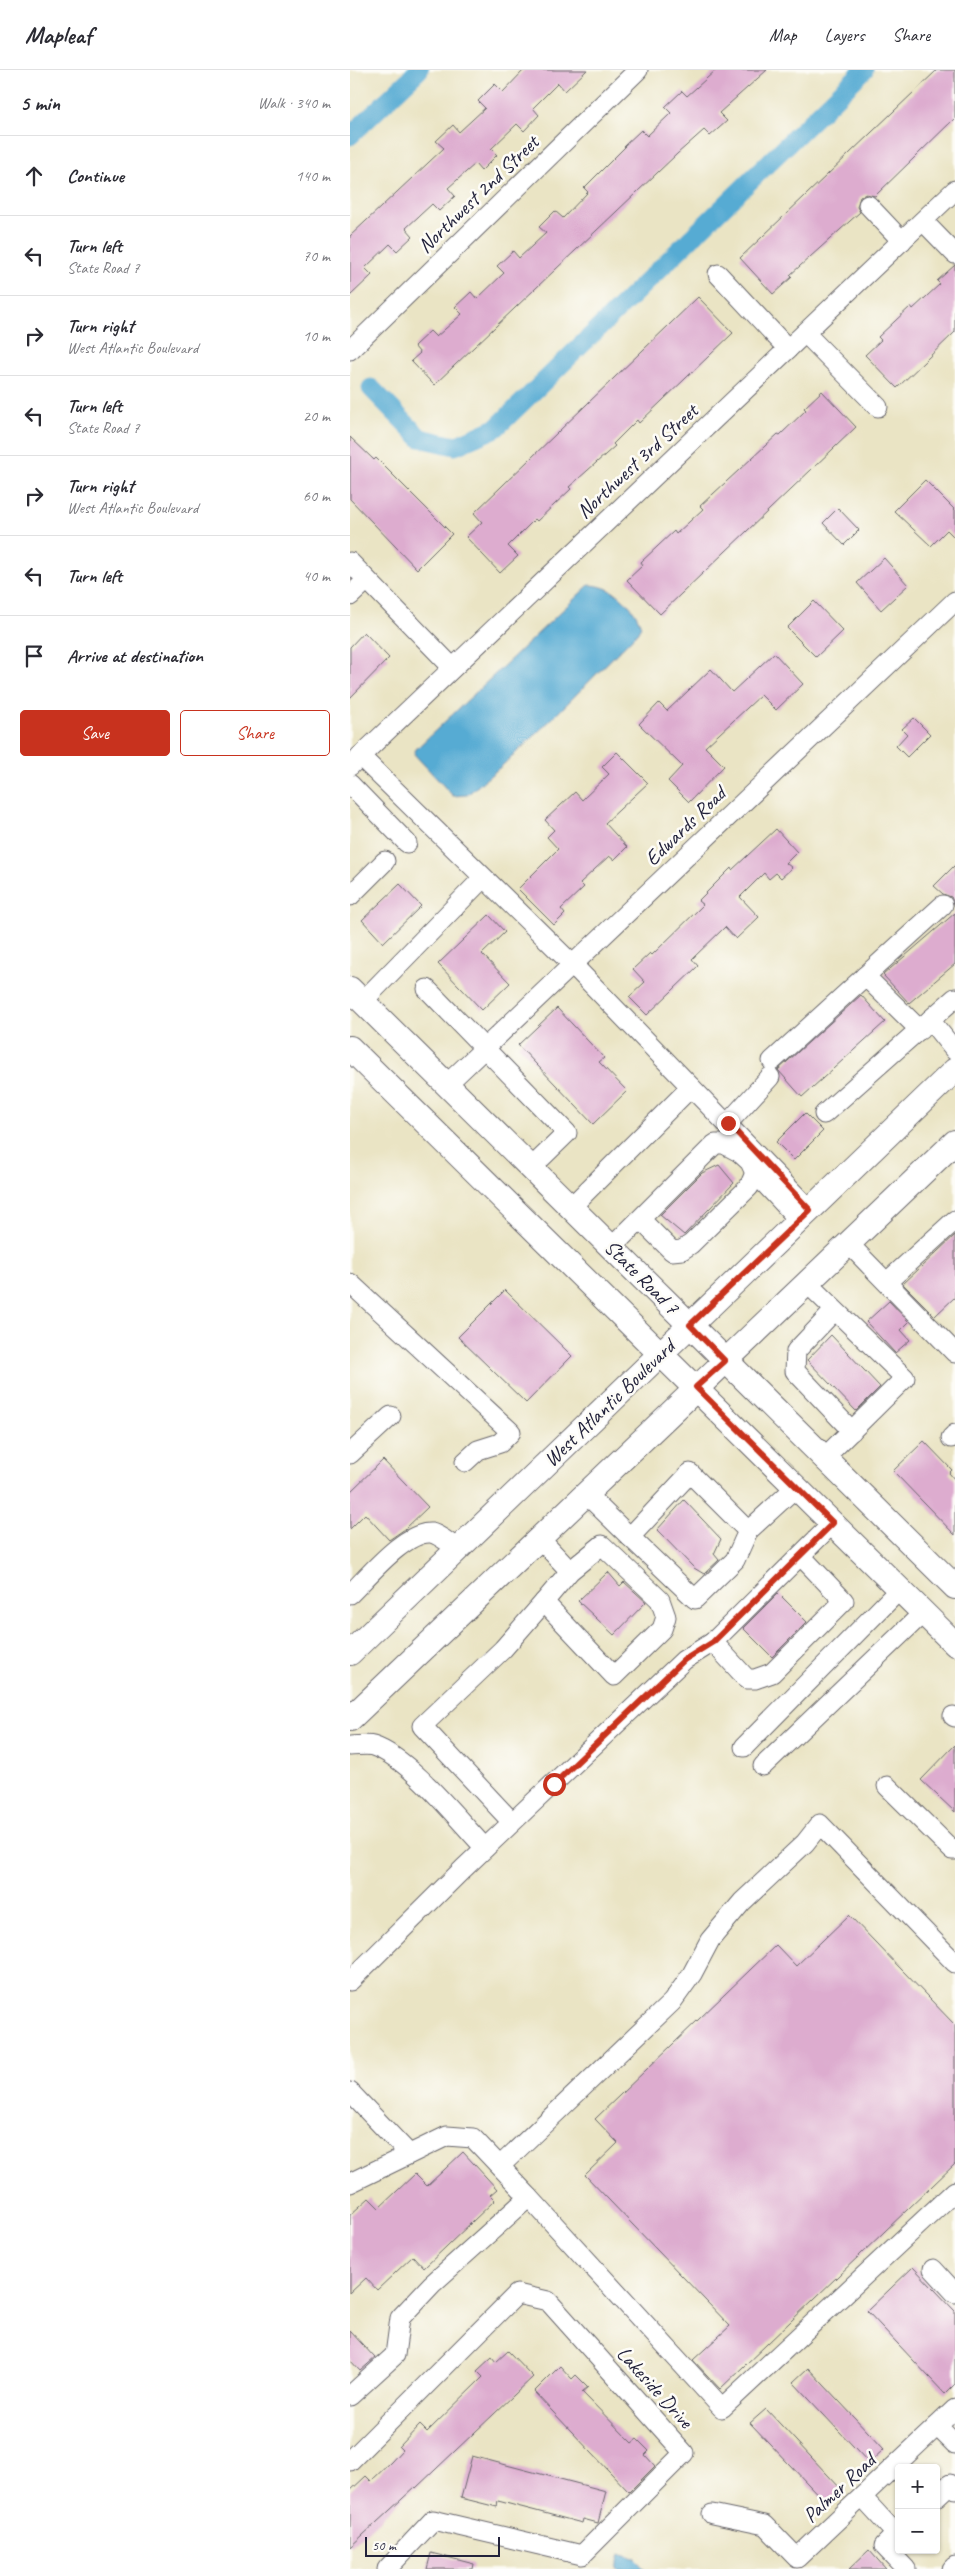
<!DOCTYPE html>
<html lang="en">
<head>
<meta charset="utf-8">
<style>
  body { margin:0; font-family:Caveat,sans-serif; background:#f2f2f3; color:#2b2b33 }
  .controls { position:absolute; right:15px; bottom:15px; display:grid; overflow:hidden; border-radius:5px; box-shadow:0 1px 4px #0004 }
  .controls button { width:45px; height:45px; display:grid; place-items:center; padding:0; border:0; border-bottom:1px solid #e1e1e2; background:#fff; color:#2b2b33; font:25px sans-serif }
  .scale { position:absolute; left:15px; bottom:12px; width:135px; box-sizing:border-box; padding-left:5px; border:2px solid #22223b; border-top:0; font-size:14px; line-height:18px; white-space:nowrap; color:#22223b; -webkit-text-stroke:4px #fdfcf7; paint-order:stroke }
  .stop { position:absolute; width:15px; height:15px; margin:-11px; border:4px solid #c8321e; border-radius:50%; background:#fff }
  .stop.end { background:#c8321e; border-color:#fff; box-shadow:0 1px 5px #0008 }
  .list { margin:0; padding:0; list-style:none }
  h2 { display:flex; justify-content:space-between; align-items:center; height:65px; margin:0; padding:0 20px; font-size:21px }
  h2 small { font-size:16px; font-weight:400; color:#7c7c81 }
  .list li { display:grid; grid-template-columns:32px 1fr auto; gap:15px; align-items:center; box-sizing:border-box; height:80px; padding:0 20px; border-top:1px solid #e1e1e2 }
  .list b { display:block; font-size:19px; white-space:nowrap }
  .list p { margin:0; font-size:16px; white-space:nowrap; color:#7c7c81 }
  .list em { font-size:16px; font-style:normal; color:#7c7c81 }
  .actions { display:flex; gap:10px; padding:15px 20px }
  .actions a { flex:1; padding:11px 0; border:1px solid #c8321e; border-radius:5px; text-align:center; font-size:18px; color:#c8321e }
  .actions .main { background:#c8321e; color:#fff }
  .icon { flex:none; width:28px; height:28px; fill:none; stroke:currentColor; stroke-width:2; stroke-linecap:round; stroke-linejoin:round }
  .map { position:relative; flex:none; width:605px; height:2499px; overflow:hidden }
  header { display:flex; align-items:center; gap:30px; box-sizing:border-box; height:70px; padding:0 25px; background:#fff; border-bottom:1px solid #e1e1e2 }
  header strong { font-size:24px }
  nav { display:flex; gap:28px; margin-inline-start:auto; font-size:18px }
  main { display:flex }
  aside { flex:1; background:#fff }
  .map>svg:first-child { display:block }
  .water { fill:#57abd3; stroke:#3c6687 }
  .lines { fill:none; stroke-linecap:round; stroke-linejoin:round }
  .canal { stroke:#57abd3; stroke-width:19 }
  .building { fill:#ddaccf }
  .minor-casing { stroke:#68666b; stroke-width:21 }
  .major-casing { stroke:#68666b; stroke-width:26 }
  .minor { stroke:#fff; stroke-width:19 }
  .major { stroke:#fff; stroke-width:24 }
  .route { stroke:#c8321e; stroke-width:6 }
  .labels { text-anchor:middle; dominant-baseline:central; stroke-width:5; stroke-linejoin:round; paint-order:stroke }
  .street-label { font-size:21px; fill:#22223b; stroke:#fdfcf7 }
</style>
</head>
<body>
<header>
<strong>Mapleaf</strong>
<nav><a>Map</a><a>Layers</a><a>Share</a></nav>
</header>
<main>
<aside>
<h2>5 min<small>Walk · 340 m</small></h2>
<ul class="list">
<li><svg class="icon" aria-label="ahead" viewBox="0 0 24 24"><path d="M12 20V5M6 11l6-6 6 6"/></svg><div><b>Continue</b></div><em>140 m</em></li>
<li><svg class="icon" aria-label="left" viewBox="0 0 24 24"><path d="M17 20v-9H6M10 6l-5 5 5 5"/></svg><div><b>Turn left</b><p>State Road 7</p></div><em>70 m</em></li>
<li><svg class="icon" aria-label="right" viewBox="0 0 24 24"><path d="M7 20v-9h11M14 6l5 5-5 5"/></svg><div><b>Turn right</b><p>West Atlantic Boulevard</p></div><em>10 m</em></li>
<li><svg class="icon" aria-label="left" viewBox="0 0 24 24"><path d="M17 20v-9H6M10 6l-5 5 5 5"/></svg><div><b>Turn left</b><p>State Road 7</p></div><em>20 m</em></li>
<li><svg class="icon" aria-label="right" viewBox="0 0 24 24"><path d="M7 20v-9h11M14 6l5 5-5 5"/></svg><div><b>Turn right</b><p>West Atlantic Boulevard</p></div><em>60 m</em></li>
<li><svg class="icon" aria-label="left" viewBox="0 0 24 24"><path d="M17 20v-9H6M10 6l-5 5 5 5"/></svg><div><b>Turn left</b></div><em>40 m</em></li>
<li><svg class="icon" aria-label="arrive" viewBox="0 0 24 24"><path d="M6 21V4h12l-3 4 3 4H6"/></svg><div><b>Arrive at destination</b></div></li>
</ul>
<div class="actions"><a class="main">Save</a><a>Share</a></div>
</aside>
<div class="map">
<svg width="605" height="2499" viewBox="0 0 605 2499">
  <rect width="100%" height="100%" fill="#fdfcf7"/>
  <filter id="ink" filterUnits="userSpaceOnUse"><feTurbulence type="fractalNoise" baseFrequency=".02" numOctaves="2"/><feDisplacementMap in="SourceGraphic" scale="10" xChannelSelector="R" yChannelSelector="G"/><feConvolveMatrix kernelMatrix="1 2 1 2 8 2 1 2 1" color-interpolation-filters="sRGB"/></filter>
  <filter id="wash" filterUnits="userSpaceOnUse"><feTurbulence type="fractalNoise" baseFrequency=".0096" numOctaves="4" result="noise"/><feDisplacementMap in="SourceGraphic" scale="20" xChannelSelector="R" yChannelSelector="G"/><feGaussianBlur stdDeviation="1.12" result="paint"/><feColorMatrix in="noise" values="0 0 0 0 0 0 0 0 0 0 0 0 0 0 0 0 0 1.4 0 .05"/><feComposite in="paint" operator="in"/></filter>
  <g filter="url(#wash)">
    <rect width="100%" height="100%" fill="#eae4c4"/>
    <g class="water">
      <path d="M239,515C262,515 284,534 291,556L287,563L207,644L154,694L117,725L103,726L64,684L66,679Z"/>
      <polygon points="271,2483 286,2489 296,2499 269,2499 267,2497"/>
    </g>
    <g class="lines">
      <g class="canal">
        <polyline points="0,66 69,0"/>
        <polyline points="21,318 70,368 105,376 146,358 514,0"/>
      </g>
    </g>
    <g id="blocks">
      <g class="building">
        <polygon points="174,0 237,0 215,21 208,13 183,38 189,45 174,61 167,54 141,79 147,85 131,101 125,94 98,118 105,126 89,141 82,134 56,158 63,166 47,181 40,174 15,198 22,205 0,226 0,166 94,78 86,71 103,55 109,62 135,38 128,31 145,14 153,22"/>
        <polygon points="366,0 417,0 369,43 377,51 360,66 354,60 327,84 84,315 61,291 70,283 64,276 80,261 86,267 112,244 105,237 121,222 127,229 154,203 147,196 163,181 169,188 196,163 189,157 205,141 213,148 238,122 234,118 275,77 274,76 291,60 297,66 321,43 315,37 332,21 337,26"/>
        <polygon points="587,0 605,0 605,48 525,126 516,124 510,127 507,137 510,142 440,205 442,207 423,224 390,188"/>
        <polygon points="605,195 605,262 547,318 515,285 531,270 528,267 561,236 563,239 590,214 587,211"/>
        <polygon points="348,227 383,263 289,353 287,350 263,374 265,376 219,417 221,419 187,451 185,449 158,476 168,486 150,503 116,467 132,452 124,443"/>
        <polygon points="472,321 506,357 310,544 277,510 293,495 291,492 324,461 326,464 353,439 350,436 428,364 430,365 456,340 454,338"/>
        <polygon points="0,367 24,390 26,388 102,464 67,499 0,429"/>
        <polygon points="575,410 605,440 605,468 597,460 581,476 544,441"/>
        <polygon points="488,438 509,460 494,475 473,453"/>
        <polygon points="534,488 558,515 531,540 507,513"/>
        <polygon points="464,531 493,561 466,587 437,558"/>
        <polygon points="14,562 39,588 0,628 0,577"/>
        <polygon points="424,583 453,614 426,640 411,625 355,677 374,696 339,732 318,711 332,696 289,654 309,633 317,641 361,599 382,622"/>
        <polygon points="564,648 580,664 557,687 546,676 557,664 552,659"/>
        <polygon points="267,682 298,713 255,753 277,777 264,790 259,786 230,813 234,817 211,839 215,844 204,855 168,819 208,779 197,767 204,760 195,750 225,722 232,730 259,704 252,697"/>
        <polygon points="426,759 447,782 436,793 442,798 431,808 426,803 419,809 414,803 390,827 409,847 386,869 375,857 342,889 348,896 297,945 279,927 295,912 283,899 300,883 302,885 353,835 348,831 381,798 382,800"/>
        <polygon points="605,795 605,836 601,827 593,824 584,816"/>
        <polygon points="50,814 71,836 33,873 12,850"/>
        <polygon points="605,843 605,894 559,933 533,905"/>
        <polygon points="139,845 155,862 132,884 160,913 132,940 88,894"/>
        <polygon points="511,925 535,952 452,1027 428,1000"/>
        <polygon points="207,938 254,988 249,992 277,1021 243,1054 168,975"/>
        <polygon points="455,1043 473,1061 444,1090 426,1072"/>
        <polygon points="369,1095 384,1113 334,1165 310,1145 352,1103"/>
        <polygon points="605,1165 605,1227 585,1246 553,1214"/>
        <polygon points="155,1220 222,1286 176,1333 108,1267"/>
        <polygon points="539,1231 559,1252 551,1260 560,1270 545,1283 516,1252"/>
        <polygon points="481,1265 530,1317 506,1341 457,1290"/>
        <polygon points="574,1371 602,1400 599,1403 605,1410 605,1465 543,1401"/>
        <polygon points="33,1390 78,1437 55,1459 39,1470 15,1444 0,1459 0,1422"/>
        <polygon points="334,1430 371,1469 364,1484 369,1490 354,1504 344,1498 307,1460"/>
        <polygon points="258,1502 270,1516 274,1512 296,1532 264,1565 228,1531"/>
        <polygon points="428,1523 457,1552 422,1587 393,1558"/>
        <polygon points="605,1675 605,1742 571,1710"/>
        <polygon points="499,1845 605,1955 605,2094 370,2319 343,2290 380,2256 235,2105 268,2073 245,2049 426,1875 446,1896"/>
        <polygon points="113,2082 147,2119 140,2125 145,2130 74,2198 63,2186 27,2220 16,2208 0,2223 0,2145 19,2128 29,2138 65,2104 77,2116"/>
        <polygon points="563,2197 605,2241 605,2314 595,2324 517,2241"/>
        <polygon points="0,2261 25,2288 10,2301 0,2290"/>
        <polygon points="158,2281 183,2307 66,2418 65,2417 0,2477 0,2421 16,2406 21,2411 41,2392 52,2380 49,2377 70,2355 77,2362 133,2307 127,2301 142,2287 146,2292"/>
        <polygon points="210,2296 222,2309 226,2305 238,2317 232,2322 282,2373 287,2369 299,2381 295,2385 305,2396 279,2422 184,2322"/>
        <polygon points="458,2298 534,2379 519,2393 443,2312"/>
        <polygon points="416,2339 492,2420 477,2434 400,2353"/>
        <polygon points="122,2386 256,2421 248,2453 233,2449 232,2453 148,2431 147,2437 111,2428"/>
        <polygon points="519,2480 536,2499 499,2499"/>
        <polygon points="81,2483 124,2494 123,2499 77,2499"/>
      </g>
    </g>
  </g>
  <g filter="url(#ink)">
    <use href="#blocks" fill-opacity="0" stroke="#68666b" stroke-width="1"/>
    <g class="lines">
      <g class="minor-casing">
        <g id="minor">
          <polyline points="518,135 552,171"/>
          <polyline points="573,151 605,184"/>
          <polyline points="368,204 438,279"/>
          <polyline points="455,263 528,337"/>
          <polyline points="0,280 288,0"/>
          <polyline points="0,492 102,597"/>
          <polyline points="0,526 17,510"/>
          <polyline points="10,686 223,895 460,1140"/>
          <polyline points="0,696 605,120"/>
          <polyline points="0,714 57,773"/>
          <polyline points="0,826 35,791"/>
          <polyline points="515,906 570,960"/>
          <polyline points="77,919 217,1063 181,1098"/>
          <polyline points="605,928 580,950 605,981"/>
          <polyline points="13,931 133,808"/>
          <polyline points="422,991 593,835"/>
          <polyline points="97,1014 605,531"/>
          <polyline points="474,1044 580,950"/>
          <polyline points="378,1053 420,1007"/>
          <polyline points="221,1137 341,1017"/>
          <polyline points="291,1150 322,1181 332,1180 341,1174 399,1117 405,1103"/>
          <polyline points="499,1174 605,1283"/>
          <polyline points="262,1177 365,1074 374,1074 389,1082 400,1092 405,1103 449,1150"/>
          <polyline points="537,1212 605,1150"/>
          <polyline points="0,1213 161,1362 150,1373 128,1380 115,1392"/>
          <polyline points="457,1213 555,1308 474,1388"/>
          <polyline points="484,1241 446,1281 445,1301 502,1361"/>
          <polyline points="601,1368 605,1364"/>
          <polyline points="0,1384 41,1346"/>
          <polyline points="235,1423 280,1467"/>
          <polyline points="398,1461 340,1403 280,1467 345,1529 385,1490 398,1461 446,1417"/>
          <polyline points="189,1468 220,1501 194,1532 264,1606 312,1559 316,1547 310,1530 252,1475 220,1501"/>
          <polyline points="451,1486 494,1531 422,1603 405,1609 397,1609 363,1572 483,1453"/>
          <path d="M0,1524C18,1507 55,1461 81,1463C89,1464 101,1475 108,1479"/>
          <polyline points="603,1646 605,1647"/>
          <path d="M0,1676C7,1676 17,1674 23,1676C60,1688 108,1750 135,1778"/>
          <polyline points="394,1677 550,1519"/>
          <polyline points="413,1696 573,1543"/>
          <polyline points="537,1716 602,1780 605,1780"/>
          <polyline points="162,1752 72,1656 153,1579 194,1532"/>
          <polyline points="0,1911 113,1799 334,1590 363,1572"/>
          <polyline points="0,2022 59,2084"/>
          <polyline points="150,2096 322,1932 342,1904 360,1870 392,1832 455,1773 470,1754 605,1893"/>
          <polyline points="0,2113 97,2066 123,2068 179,2127 82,2214 50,2248 45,2285 0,2326"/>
          <polyline points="179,2127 372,2338 605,2121"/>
          <polyline points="583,2199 605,2223"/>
          <polyline points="587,2356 605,2374"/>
          <polyline points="0,2391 167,2224 198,2231 334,2383 232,2485 83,2450 37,2499"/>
          <polyline points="512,2427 546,2464"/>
          <polyline points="586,2427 600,2414 605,2419"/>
          <polyline points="362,2444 415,2455 447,2488 605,2339"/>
          <polyline points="549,2461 534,2476 556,2499"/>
          <polyline points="602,2499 605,2496"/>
        </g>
      </g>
      <g class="major-casing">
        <g id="major">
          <polyline points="0,919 605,1517"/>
          <polyline points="0,978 605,1574"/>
          <polyline points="0,1583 605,1000"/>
          <polyline points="0,1649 605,1072"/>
        </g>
      </g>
      <use href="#minor" class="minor"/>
      <use href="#major" class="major"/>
    </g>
  </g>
  <g class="lines" filter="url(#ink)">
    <polyline class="route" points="204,1714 334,1590 363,1572 483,1453 346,1317 375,1291 340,1255 460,1140 378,1053"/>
  </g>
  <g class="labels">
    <g class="street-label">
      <text transform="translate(128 124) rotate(-44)">Northwest 2nd Street</text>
      <text transform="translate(287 391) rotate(-43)">Northwest 3rd Street</text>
      <text transform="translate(335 756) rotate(-44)">Edwards Road</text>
      <text transform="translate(292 1207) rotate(45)">State Road 7</text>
      <text transform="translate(259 1333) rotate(-44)">West Atlantic Boulevard</text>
      <text transform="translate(305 2317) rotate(48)">Lakeside Drive</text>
      <text transform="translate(489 2418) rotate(-43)">Palmer Road</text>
    </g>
  </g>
</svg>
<div class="controls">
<button>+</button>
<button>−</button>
</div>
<div class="scale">50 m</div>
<div class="stop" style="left:204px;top:1714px"></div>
<div class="stop end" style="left:378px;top:1053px"></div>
</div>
</main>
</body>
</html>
